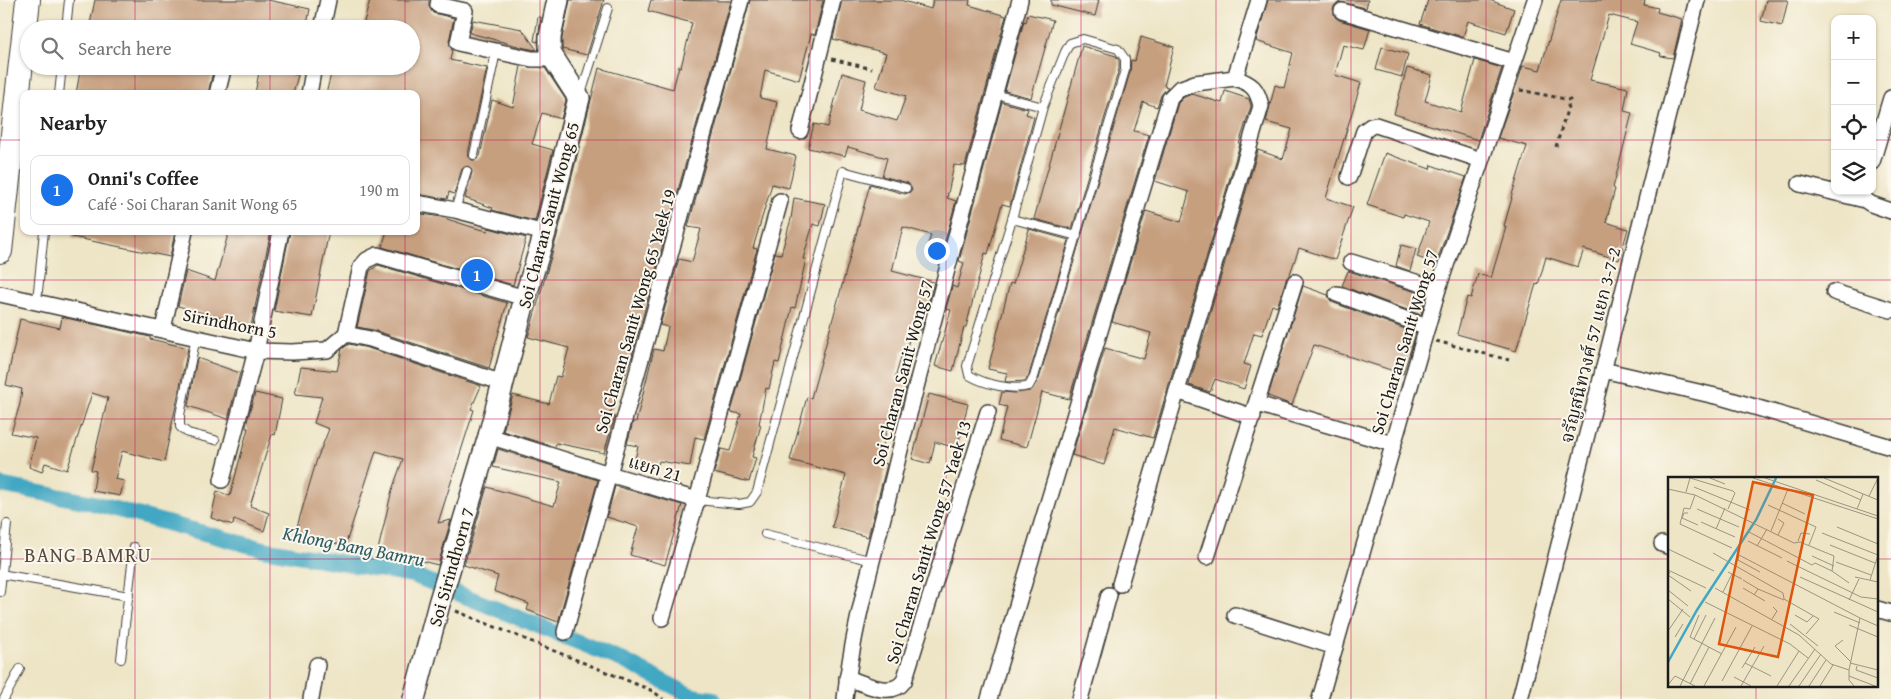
<!DOCTYPE html>
<html lang="en">
<head>
<meta charset="utf-8">
<style>
  body { margin:0; font-family:"Gentium Book Plus","Noto Serif Thai",serif; background:#f6f6f6; color:#222 }
  .controls { position:absolute; right:15px; top:15px; display:grid; overflow:hidden; border-radius:10px; box-shadow:0 1px 4px #0004 }
  .controls button { width:45px; height:45px; display:grid; place-items:center; padding:0; border:0; border-bottom:1px solid #e0e0e0; background:#fff; color:#222; font:25px sans-serif }
  .you { position:absolute; left:936px; top:250px; width:18px; height:18px; margin:-12px; border:4px solid #fff; border-radius:50%; background:#1a73e8; box-shadow:0 0 0 8px #1a73e833 }
  .badge { display:grid; place-items:center; width:32px; height:32px; border-radius:50%; background:#1a73e8; color:#fff; font-size:16px; font-weight:700 }
  .pin { position:absolute; translate:-50% -50%; border:2px solid #fff; box-shadow:0 1px 5px #0006 }
  .list { margin:0; padding:0; list-style:none }
  h2 { display:flex; justify-content:space-between; align-items:center; height:65px; margin:0; padding:0 20px; font-size:21px }
  h2 small { font-size:16px; font-weight:400; color:#767676 }
  .list li { display:grid; grid-template-columns:32px 1fr auto; gap:15px; align-items:center; box-sizing:border-box; height:70px; margin:0 10px 10px; padding:0 10px; border:1px solid #e0e0e0; border-radius:10px }
  .list b { display:block; font-size:19px; white-space:nowrap }
  .list p { margin:0; font-size:16px; white-space:nowrap; color:#767676 }
  .list em { font-size:16px; font-style:normal; color:#767676 }
  .icon { flex:none; width:28px; height:28px; fill:none; stroke:currentColor; stroke-width:2; stroke-linecap:round; stroke-linejoin:round }
  .map { position:relative; flex:none; width:1891px; height:699px; overflow:hidden }
  .search { position:absolute; background:#fff; box-shadow:0 1px 4px #0004; left:20px; top:20px; width:400px; height:55px; display:flex; align-items:center; gap:12px; box-sizing:border-box; padding:0 18px; border-radius:28px; color:#767676; font-size:19px }
  .panel { position:absolute; background:#fff; box-shadow:0 1px 4px #0004; left:20px; top:90px; width:400px; height:145px; border-radius:10px }
  .map>svg:first-child { display:block }
  .lines { fill:none; stroke-linecap:round; stroke-linejoin:round }
  .canal { stroke:#42a7c2; stroke-width:16 }
  .building { fill:#c69f7f }
  .lane-casing { stroke:#3c3a36; stroke-width:10 }
  .street-casing { stroke:#3c3a36; stroke-width:18 }
  .secondary-casing { stroke:#3c3a36; stroke-width:24 }
  .primary-casing { stroke:#3c3a36; stroke-width:26 }
  .path { stroke:#3c3a36; stroke-width:3; stroke-dasharray:4 4; stroke-linecap:butt }
  .lane { stroke:#fff; stroke-width:8 }
  .street { stroke:#fff; stroke-width:15 }
  .secondary { stroke:#fff; stroke-width:21 }
  .primary { stroke:#fff; stroke-width:24 }
  .grid { fill:none; stroke:#c2185b; stroke-width:1; stroke-opacity:0.55 }
  .labels { text-anchor:middle; dominant-baseline:central; stroke-width:4; stroke-linejoin:round; paint-order:stroke }
  .street-label { font-size:18px; fill:#1c1c1c; stroke:#fbf7ec }
  .water-label { font-size:19px; font-style:italic; fill:#2d5b67; stroke:#fbf7ec }
  .quarter-label { font-size:20px; letter-spacing:1px; fill:#584a3f; stroke:#fbf7ec }
  .inset-river { fill:none; stroke:#42a7c2; stroke-width:2.5 }
  .inset-road { fill:none; stroke:#9a9582; stroke-width:1 }
  .view { fill:#de560d; fill-opacity:0.15; stroke:#de560d; stroke-width:2.5 }
  .inset-edge { fill:none; stroke:#1c1c1c; stroke-width:2.5 }
</style>
</head>
<body>
<div class="map">
<svg width="1891" height="699" viewBox="0 0 1891 699">
  <rect width="100%" height="100%" fill="#fbf7ec"/>
  <filter id="ink" filterUnits="userSpaceOnUse"><feTurbulence type="fractalNoise" baseFrequency=".02" numOctaves="2"/><feDisplacementMap in="SourceGraphic" scale="10" xChannelSelector="R" yChannelSelector="G"/><feConvolveMatrix kernelMatrix="1 2 1 2 8 2 1 2 1" color-interpolation-filters="sRGB"/></filter>
  <filter id="wash" filterUnits="userSpaceOnUse"><feTurbulence type="fractalNoise" baseFrequency=".0096" numOctaves="4" result="noise"/><feDisplacementMap in="SourceGraphic" scale="20" xChannelSelector="R" yChannelSelector="G"/><feGaussianBlur stdDeviation="1.12" result="paint"/><feColorMatrix in="noise" values="0 0 0 0 0 0 0 0 0 0 0 0 0 0 0 0 0 1.4 0 .05"/><feComposite in="paint" operator="in"/></filter>
  <g filter="url(#wash)">
    <rect width="100%" height="100%" fill="#eee5c6"/>
    <g class="lines">
      <polyline class="canal" points="0,485 89,502 263,549 413,575 620,659 692,696 713,699"/>
    </g>
    <g id="blocks">
      <g class="building">
        <polygon points="95,0 268,0 310,9 306,29 246,29 224,24 223,29 89,29"/>
        <polygon points="370,0 429,0 429,7 433,13 454,18 449,41 452,50 450,60 487,68 468,154 469,157 472,160 476,160 480,156 492,100 513,107 521,66 545,68 566,100 561,119 542,113 532,144 553,150 535,221 492,210 493,208 465,198 472,172 471,168 468,166 462,169 454,194 449,192 447,199 416,194 416,94 326,94 333,66 411,66 411,29 362,29"/>
        <polygon points="570,0 604,0 587,55 562,49 562,38"/>
        <polygon points="651,0 731,1 631,359 610,414 615,416 604,453 556,443 555,447 503,431 513,395 549,404 556,376 561,377 569,348 528,337 557,236 599,68 673,89 679,66 681,67 692,23 648,11"/>
        <polygon points="750,0 823,0 815,35 811,34 799,80 765,70 760,98 777,102 767,149 796,156 789,188 772,184 753,248 757,249 704,439 695,437 690,466 659,461 658,465 635,460 638,446 627,444 633,422 636,422 654,349 663,351 668,327 660,325 679,259 692,262 701,229 688,227"/>
        <polygon points="842,0 900,0 931,9 933,0 970,0 969,5 1006,16 965,166 954,165 947,198 956,201 941,256 926,251 931,235 903,227 892,271 934,282 921,330 912,328 906,351 903,350 895,379 907,383 895,429 887,427 879,462 887,464 868,537 832,527 846,475 790,460 807,397 811,398 870,184 905,194 910,192 912,189 908,183 882,176 887,158 848,147 845,156 808,148 814,124 828,127 842,73 866,80 859,110 897,121 906,96 876,87 886,53 833,39"/>
        <polygon points="1051,0 1099,0 1095,16 1051,5"/>
        <polygon points="1268,0 1368,0 1366,8 1340,2 1335,5 1333,9 1335,17 1339,20 1370,29 1364,50 1343,45 1335,75 1361,83 1326,198 1353,207 1335,260 1299,248 1290,274 1286,279 1277,307 1272,305 1262,335 1254,333 1244,364 1251,366 1244,389 1215,379 1210,392 1189,385 1258,150 1283,159 1292,129 1266,122 1275,85 1284,88 1293,53 1256,41"/>
        <polygon points="1428,0 1489,0 1514,9 1506,33 1468,21 1463,37 1420,24"/>
        <polygon points="1561,0 1645,0 1644,5 1658,8 1657,12 1682,19 1673,58 1660,56 1661,53 1630,44 1637,22 1609,15 1590,80 1628,88 1624,111 1632,113 1613,188 1615,189 1606,222 1628,229 1619,260 1584,249 1578,267 1546,257 1538,285 1536,284 1516,351 1457,334 1467,297 1471,298 1478,274 1491,278 1506,227 1504,226 1512,198 1511,198 1527,146 1498,138 1523,66 1540,70"/>
        <polygon points="1766,0 1788,0 1782,26 1761,21"/>
        <polygon points="1028,14 1053,20 1031,98 1005,91 1024,21 1026,22"/>
        <polygon points="538,17 541,17 538,42 534,41"/>
        <polygon points="473,20 522,29 537,50 525,48 470,33"/>
        <polygon points="1141,37 1174,47 1164,86 1168,87 1161,95 1157,107 1143,102 1134,131 1149,135 1069,399 1042,392 1027,447 999,440 1007,407 999,405 1002,392 1015,393 1030,391 1039,379 1130,72 1131,60 1135,61"/>
        <polygon points="1082,46 1116,56 1119,61 1119,69 1072,229 1034,219"/>
        <polygon points="1382,47 1408,54 1402,77 1376,70"/>
        <polygon points="1475,60 1502,68 1478,140 1394,114 1407,68 1432,75 1425,101 1461,112"/>
        <polygon points="81,66 214,66 208,94 76,94"/>
        <polygon points="260,66 295,66 293,74 298,75 293,94 255,94"/>
        <polygon points="1225,91 1249,99 1251,106 1239,144 1240,144 1153,438 1115,427 1104,465 1072,455 1105,348 1144,359 1151,333 1112,322 1146,211 1181,222 1189,192 1155,181 1178,103 1184,97 1192,94 1222,103"/>
        <polygon points="1002,102 1028,109 1026,114 1034,117 1010,206 1002,204 988,254 985,253 966,327 964,327 953,371 935,366 951,310 946,309 952,286 957,288 964,263 959,261"/>
        <polygon points="1385,153 1430,169 1431,165 1466,177 1436,264 1417,257 1429,222 1404,214 1403,217 1367,205"/>
        <polygon points="794,198 825,204 820,226 813,224 803,259 806,259 795,308 792,307 779,363 775,362 769,389 766,388 759,424 761,425 752,457 756,458 749,482 714,473 721,449 730,451 741,414 731,412 775,253 781,254 791,219"/>
        <polygon points="416,213 441,217 475,228 488,231 489,228 526,238 513,285 382,247 387,231 416,231"/>
        <polygon points="1029,229 1069,240 1029,375 1025,381 1007,382 1005,381 1007,373 988,369 1010,283 1013,284"/>
        <polygon points="73,231 175,231 170,257 72,237"/>
        <polygon points="229,231 271,231 251,326 178,306 186,271 215,281"/>
        <polygon points="290,231 329,231 312,317 274,311"/>
        <polygon points="1401,245 1416,249 1410,271 1396,266"/>
        <polygon points="378,265 507,303 489,368 373,330 357,327 370,271"/>
        <polygon points="1348,271 1426,295 1421,315 1342,286"/>
        <polygon points="1303,286 1328,295 1330,300 1334,303 1416,333 1403,374 1314,345 1292,405 1268,396"/>
        <polygon points="62,317 150,337 150,339 188,348 164,462 122,451 115,479 124,481 120,496 93,491 96,471 91,470 108,398 92,393 67,470 45,463 42,472 29,467 36,438 11,433 20,404 22,389 6,385 20,319 60,328"/>
        <polygon points="349,344 368,348 481,386 471,409 474,410 438,523 451,520 438,565 378,550 392,490 403,459 376,451 345,546 319,539 317,545 294,537 317,459 329,429 314,423 322,397 295,394 301,367 337,371 342,349"/>
        <polygon points="197,358 240,373 228,419 188,406"/>
        <polygon points="255,393 282,399 275,435 272,434 250,506 269,513 264,531 234,519 233,525 211,518 217,491 230,496 248,428 246,428 246,425"/>
        <polygon points="929,394 968,404 957,448 935,442 930,464 912,459"/>
        <polygon points="498,449 598,480 558,622 527,610 529,604 494,591 498,576 464,565 487,487 554,506 561,482 493,467"/>
        <polygon points="615,486 682,505 665,565 630,555 638,527 607,517"/>
      </g>
    </g>
  </g>
  <g filter="url(#ink)">
    <use href="#blocks" fill-opacity="0" stroke="#3c3a36" stroke-width="1"/>
    <g class="lines">
      <g class="lane-casing">
        <g id="lane">
          <polyline points="66,29 69,0"/>
          <polyline points="59,94 62,66"/>
          <polyline points="581,94 608,8"/>
          <path d="M995,94L1043,107L1012,219L967,366L969,375C984,384 1012,391 1029,386L1034,377L1125,70V59L1118,49L1083,39L1070,43L1065,52L1043,107"/>
          <polyline points="474,155 496,52"/>
          <polyline points="455,210 467,171"/>
          <polyline points="1012,219 1077,236"/>
          <polyline points="37,301 44,231"/>
          <polyline points="196,337 180,415 180,427 188,433 215,440"/>
          <polyline points="697,500 739,504 750,502 757,492 843,171 906,188"/>
          <polyline points="765,534 873,561"/>
          <polyline points="0,574 129,596"/>
          <polyline points="0,592 7,524"/>
          <polyline points="121,659 134,547"/>
          <polyline points="4,699 20,669"/>
        </g>
      </g>
      <g class="street-casing">
        <g id="street">
          <polyline points="439,0 438,5 465,11 458,43 532,59 552,59"/>
          <polyline points="1342,11 1514,62"/>
          <polyline points="322,29 328,0"/>
          <polyline points="217,94 224,66"/>
          <polyline points="309,94 314,66"/>
          <polyline points="800,131 833,0"/>
          <polyline points="1872,162 1891,98"/>
          <polyline points="1349,177 1364,131 1371,126 1376,125 1481,160"/>
          <polyline points="1800,184 1865,200 1871,204 1891,211"/>
          <polyline points="416,203 455,210 545,233"/>
          <polyline points="1351,262 1438,289"/>
          <polyline points="1834,292 1891,310"/>
          <polyline points="0,294 256,351 292,352 327,350 346,334 370,339 503,383"/>
          <polyline points="1337,294 1427,327"/>
          <polyline points="163,329 185,231"/>
          <polyline points="346,334 361,267 367,260 377,255 525,298"/>
          <polyline points="1603,370 1724,398 1891,447"/>
          <path d="M1177,391L1261,106C1257,88 1252,84 1235,78"/>
          <polyline points="1257,404 1393,444"/>
          <polyline points="489,436 609,474 697,500"/>
          <polyline points="222,480 256,351 281,231"/>
          <polyline points="1662,544 1670,547"/>
          <polyline points="1207,557 1295,282"/>
          <polyline points="1120,584 1177,391 1253,417"/>
          <polyline points="1877,609 1891,613"/>
          <polyline points="1235,615 1335,647"/>
          <polyline points="662,618 697,500 780,201"/>
          <polyline points="565,632 741,0"/>
          <path d="M847,678C864,683 891,699 904,681L988,412"/>
          <polyline points="311,699 317,665"/>
          <path d="M845,699C853,623 876,548 894,474C933,315 978,158 1020,0"/>
          <polyline points="989,699 1170,98 1179,89 1195,83 1235,78 1259,0"/>
          <polyline points="1080,699 1109,595"/>
          <polyline points="1320,699 1438,289 1535,0"/>
          <polyline points="1520,699 1697,0"/>
        </g>
      </g>
      <g class="secondary-casing">
        <polyline id="secondary" points="414,699 439,604 489,436 525,298 545,233 579,98 550,53 550,37 558,0"/>
      </g>
      <g class="primary-casing">
        <polyline id="primary" points="0,251 28,0"/>
      </g>
      <g class="path">
        <polyline points="832,59 872,69"/>
        <polyline points="1520,90 1570,100 1555,150"/>
        <polyline points="1436,341 1509,360"/>
        <polyline points="456,611 653,691 663,699"/>
      </g>
      <use href="#lane" class="lane"/>
      <use href="#street" class="street"/>
      <use href="#secondary" class="secondary"/>
      <use href="#primary" class="primary"/>
    </g>
  </g>
  <path class="grid" d="M135,0V29M270,0V29M405,0V29M540,0V699M675,0V699M810,0V699M946,0V699M1081,0V699M1216,0V699M1351,0V699M1486,0V699M1621,0V699M1756,0V478M135,66V94M270,66V94M405,66V94M0,140H24M416,140H1835M1872,140H1891M135,231V699M270,231V699M405,231V699M0,280H1891M0,419H1891M0,559H1670M1877,559H1891M1756,685V699"/>
  <g class="labels">
    <g class="street-label">
      <text transform="translate(548 215) rotate(-75)">Soi Charan Sanit Wong 65</text>
      <text transform="translate(635 311) rotate(-74)">Soi Charan Sanit Wong 65 Yaek 19</text>
      <text transform="translate(230 323) rotate(11)">Sirindhorn 5</text>
      <text transform="translate(1404 342) rotate(-73)">Soi Charan Sanit Wong 57</text>
      <text transform="translate(1590 345) rotate(-76)">จรัญสนิทวงศ์ 57 แยก 3-7-2</text>
      <text transform="translate(902 373) rotate(-75)">Soi Charan Sanit Wong 57</text>
      <text transform="translate(655 468) rotate(16)">แยก 21</text>
      <text transform="translate(928 542) rotate(-73)">Soi Charan Sanit Wong 57 Yaek 13</text>
      <text transform="translate(451 567) rotate(-74)">Soi Sirindhorn 7</text>
    </g>
    <g class="water-label">
      <text transform="translate(354 546) rotate(11)">Khlong Bang Bamru</text>
    </g>
    <g class="quarter-label">
      <text x="88" y="554">BANG BAMRU</text>
    </g>
  </g>
  <g transform="translate(1668 477)">
    <rect width="210" height="210" fill="#eee5c6"/>
    <path class="inset-river" d="M0,185L29,133L88,43L108,1"/>
    <path class="inset-road" d="M42,1L57,7M85,1L210,42M97,1L210,39M156,1L210,23M148,3L193,23M26,10L82,33M0,12L27,18L126,66L132,65L166,79L164,94M18,15L22,1L65,14L67,16L60,32M27,18L22,32L16,31L12,47L64,71M201,19L210,1M114,26L137,37M100,28L148,50L141,68M29,32L71,50M189,32L195,17M20,36H16L14,41L30,48M33,45L67,60M169,50L210,67M48,52L57,31M103,54L120,12M81,55L144,88L147,86L164,94M154,56L210,78M110,58L116,46L110,42M80,64L114,81M130,64L133,56L142,57M162,68L207,86M89,69L99,52M0,72L46,94M45,76L115,116L116,122L151,142L138,157M69,77L192,141L181,193V203L186,209M71,78L70,83L92,95M144,79L166,89M119,84L193,120L210,122M168,85L203,98M0,93L38,111M164,94L181,106M2,95L0,98L23,114M60,95L74,102M132,100L210,135M187,100L210,105M75,103L90,112L86,118M202,103L210,78M47,111L131,158L163,187L181,193M75,111L97,124M90,112L116,123M0,113L20,129M55,115L64,97M0,122L22,140M181,123L191,102M37,125L122,167L140,181M166,135L192,146M31,138L22,160L54,177M127,138L139,145L145,139M192,141L210,149M104,142L109,134L105,130M122,147L150,169M181,148L210,160M0,154L15,132M7,160L15,147M26,162L38,138M175,163L167,169L183,185M77,186L103,199M182,186L210,193M189,189L188,193L210,201M74,191L87,170M181,199L207,209M66,200L83,209M54,204L84,149M22,207L41,170M0,208L7,199L27,209M12,209L47,141M36,209L68,150M73,209L96,169M109,209L131,174M121,209L147,172M131,209L153,177M141,209L158,183M152,209L165,188"/>
    <path class="view" d="M85,5L145,18L110,180L51,167Z"/>
    <rect width="210" height="210" class="inset-edge"/>
  </g>
</svg>
<div class="controls">
<button>+</button>
<button>−</button>
<button><svg class="icon" aria-label="locate" viewBox="0 0 24 24"><circle cx="12" cy="12" r="6"/><path d="M12 2v4M12 18v4M2 12h4M18 12h4"/></svg></button>
<button><svg class="icon" aria-label="layers" viewBox="0 0 24 24"><path d="M12 4l9 5-9 5-9-5zM3 14l9 5 9-5"/></svg></button>
</div>
<div class="you"></div>
<div class="pin badge" style="left:477px;top:275px">1</div>
<div class="search"><svg class="icon" aria-label="search" viewBox="0 0 24 24"><circle cx="10" cy="10" r="6"/><path d="M15 15l6 6"/></svg>Search here</div>
<section class="panel">
<h2>Nearby<small></small></h2>
<ul class="list">
<li><span class="badge">1</span><div><b>Onni's Coffee</b><p>Café · Soi Charan Sanit Wong 65</p></div><em>190 m</em></li>
</ul>
</section>
</div>
</body>
</html>
